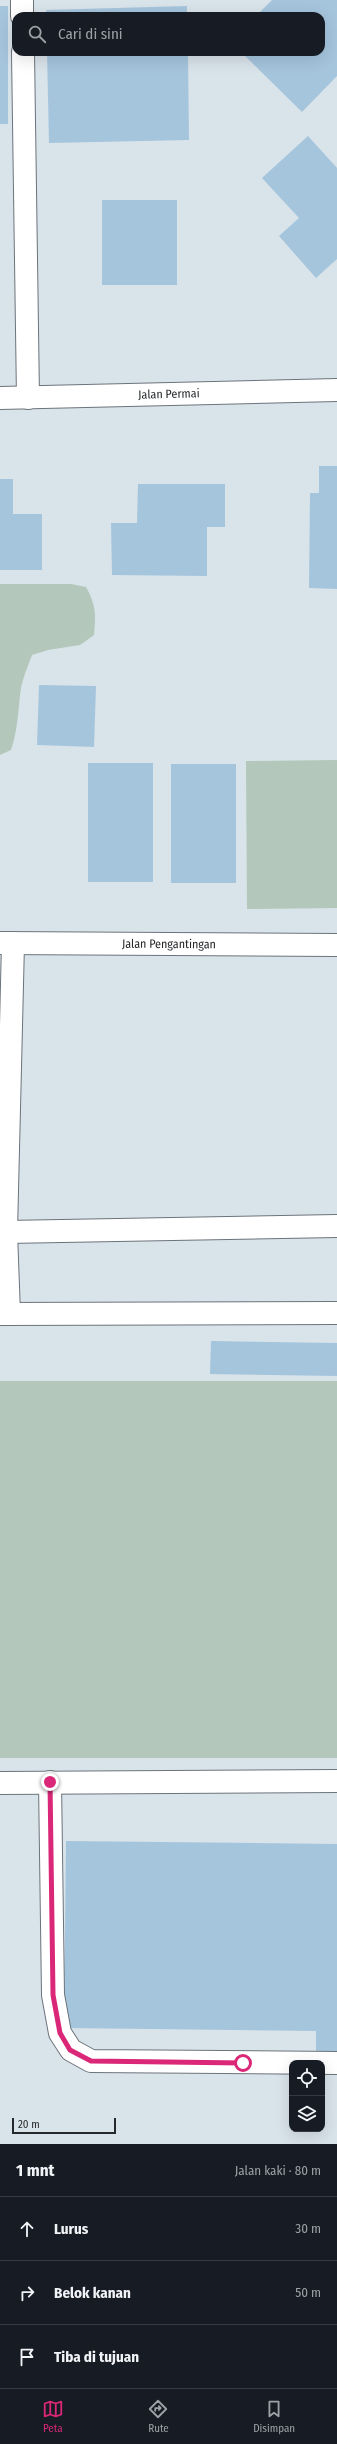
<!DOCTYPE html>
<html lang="id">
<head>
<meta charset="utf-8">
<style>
  body { margin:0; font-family:"Fira Sans Condensed",sans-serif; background:#242831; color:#f1f3f6 }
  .controls { position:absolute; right:12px; bottom:12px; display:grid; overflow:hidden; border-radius:8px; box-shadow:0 4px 16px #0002 }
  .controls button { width:36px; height:36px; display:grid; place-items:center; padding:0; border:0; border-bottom:1px solid #363941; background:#171b24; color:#f1f3f6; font:20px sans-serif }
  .scale { position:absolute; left:12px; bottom:10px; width:104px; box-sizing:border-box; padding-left:4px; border:2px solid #26292c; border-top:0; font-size:11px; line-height:14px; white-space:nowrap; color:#26292c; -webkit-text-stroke:3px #d9e3ea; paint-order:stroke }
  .stop { position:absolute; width:12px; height:12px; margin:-9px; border:3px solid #db2777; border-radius:50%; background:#fff }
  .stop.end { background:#db2777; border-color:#fff; box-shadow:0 1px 4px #0008 }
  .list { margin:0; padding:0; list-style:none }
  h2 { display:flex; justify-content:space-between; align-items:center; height:52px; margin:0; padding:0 16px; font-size:17px }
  h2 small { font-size:13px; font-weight:400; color:#9ea1a6 }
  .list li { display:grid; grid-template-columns:26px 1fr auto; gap:12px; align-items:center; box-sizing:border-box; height:64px; padding:0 16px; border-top:1px solid #363941 }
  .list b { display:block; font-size:15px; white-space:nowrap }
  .list em { font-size:13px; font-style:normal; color:#9ea1a6 }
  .icon { flex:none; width:22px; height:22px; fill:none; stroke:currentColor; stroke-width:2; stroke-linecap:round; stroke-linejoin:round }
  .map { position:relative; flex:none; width:337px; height:2144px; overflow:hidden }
  .search { position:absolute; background:#171b24; box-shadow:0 4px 16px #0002; left:12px; right:12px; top:12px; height:44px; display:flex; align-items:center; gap:10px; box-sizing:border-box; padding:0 14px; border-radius:12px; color:#9ea1a6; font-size:15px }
  .sheet { height:244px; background:#171b24 }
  nav { display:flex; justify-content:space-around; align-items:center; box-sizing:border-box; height:56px; border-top:1px solid #363941; background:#171b24; font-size:11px; color:#9ea1a6 }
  nav a { display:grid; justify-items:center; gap:2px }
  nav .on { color:#db2777 }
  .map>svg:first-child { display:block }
  .green { fill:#b3c8ba }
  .building { fill:#a5c5dd }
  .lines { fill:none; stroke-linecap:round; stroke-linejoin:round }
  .minor-casing { stroke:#6c747b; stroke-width:24 }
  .minor { stroke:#fff; stroke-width:22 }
  .route { stroke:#db2777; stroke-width:5 }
  .labels { text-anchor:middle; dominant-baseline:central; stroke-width:3; stroke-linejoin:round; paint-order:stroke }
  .street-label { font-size:12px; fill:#26292c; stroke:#d9e3ea }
</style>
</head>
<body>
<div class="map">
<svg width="337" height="2144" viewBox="0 0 337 2144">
  <rect width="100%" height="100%" fill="#d9e3ea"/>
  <g class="green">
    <path d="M0,584H71L86,587C96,605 96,614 94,635L80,645L48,650L32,655C28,666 23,677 21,688C18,709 18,730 11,750L0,755Z"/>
    <polygon points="337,760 337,908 247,909 246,761"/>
    <rect x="0" y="1381" width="337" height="377"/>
  </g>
  <g class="building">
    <polygon points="272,0 337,0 337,76 302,112 241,52 321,52 321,16 256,16"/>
    <rect x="0" y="6" width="8" height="118"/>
    <polygon points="187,6 187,16 47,16 46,10"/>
    <polygon points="47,52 188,52 189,140 49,143"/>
    <polygon points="308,136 337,168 337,259 316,278 279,236 299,218 262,178"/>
    <rect x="102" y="200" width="75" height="85"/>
    <polygon points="319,466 337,466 337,589 309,588 310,493 319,493"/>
    <polygon points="0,479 13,479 13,514 42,514 42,570 0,570"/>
    <polygon points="138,484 225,484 225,527 207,527 207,576 112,575 111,523 137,523"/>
    <polygon points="39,685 96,686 94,747 37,745"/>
    <rect x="88" y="763" width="65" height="119"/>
    <rect x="171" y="764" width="65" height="119"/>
    <polygon points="211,1341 337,1343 337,1376 210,1374"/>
    <polygon points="66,1841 337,1844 337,2062 316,2062 316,2031 64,2028"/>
  </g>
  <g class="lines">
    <g class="minor-casing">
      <g id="minor">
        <polyline points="22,0 22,16"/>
        <polyline points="23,52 28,398"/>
        <path id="s1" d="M0,398L337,390"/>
        <path id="s2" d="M0,943L337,945"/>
        <polyline points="6,1232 337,1226"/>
        <polyline points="0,1314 337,1313"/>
        <polyline points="9,1314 6,1232 13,943"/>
        <polyline points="50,1782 53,1995 60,2033 71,2050 91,2061 337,2063"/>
        <polyline points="0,1783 337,1781"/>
      </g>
    </g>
    <use href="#minor" class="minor"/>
  </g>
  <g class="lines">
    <polyline class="route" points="50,1782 53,1995 60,2033 70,2050 91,2061 243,2063"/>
  </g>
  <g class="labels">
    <g class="street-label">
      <text stroke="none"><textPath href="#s1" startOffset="169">Jalan Permai</textPath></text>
      <text stroke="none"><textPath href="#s2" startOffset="169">Jalan Pengantingan</textPath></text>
    </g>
  </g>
</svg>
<div class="controls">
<button><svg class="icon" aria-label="locate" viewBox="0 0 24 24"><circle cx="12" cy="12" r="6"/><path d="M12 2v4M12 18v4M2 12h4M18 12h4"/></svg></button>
<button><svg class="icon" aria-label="layers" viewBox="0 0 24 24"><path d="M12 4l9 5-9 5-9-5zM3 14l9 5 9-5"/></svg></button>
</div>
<div class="scale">20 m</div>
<div class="stop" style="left:243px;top:2063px"></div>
<div class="stop end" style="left:50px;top:1782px"></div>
<div class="search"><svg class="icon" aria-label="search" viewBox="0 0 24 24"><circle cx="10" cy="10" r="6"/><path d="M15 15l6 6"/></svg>Cari di sini</div>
</div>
<section class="sheet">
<h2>1 mnt<small>Jalan kaki · 80 m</small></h2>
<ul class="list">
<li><svg class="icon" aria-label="ahead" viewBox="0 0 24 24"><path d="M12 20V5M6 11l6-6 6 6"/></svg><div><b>Lurus</b></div><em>30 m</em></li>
<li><svg class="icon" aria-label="right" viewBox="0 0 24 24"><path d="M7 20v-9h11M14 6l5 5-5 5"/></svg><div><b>Belok kanan</b></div><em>50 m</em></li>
<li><svg class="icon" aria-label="arrive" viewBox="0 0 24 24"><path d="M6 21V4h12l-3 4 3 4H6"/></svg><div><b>Tiba di tujuan</b></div></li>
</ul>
</section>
<nav>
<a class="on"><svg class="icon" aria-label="map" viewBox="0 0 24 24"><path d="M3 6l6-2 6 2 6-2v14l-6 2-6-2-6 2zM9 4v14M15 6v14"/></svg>Peta</a>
<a><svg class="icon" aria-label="directions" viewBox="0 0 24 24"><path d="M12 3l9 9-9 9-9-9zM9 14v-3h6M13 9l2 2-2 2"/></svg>Rute</a>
<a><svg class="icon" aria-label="saved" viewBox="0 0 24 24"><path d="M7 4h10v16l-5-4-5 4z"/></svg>Disimpan</a>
</nav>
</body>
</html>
